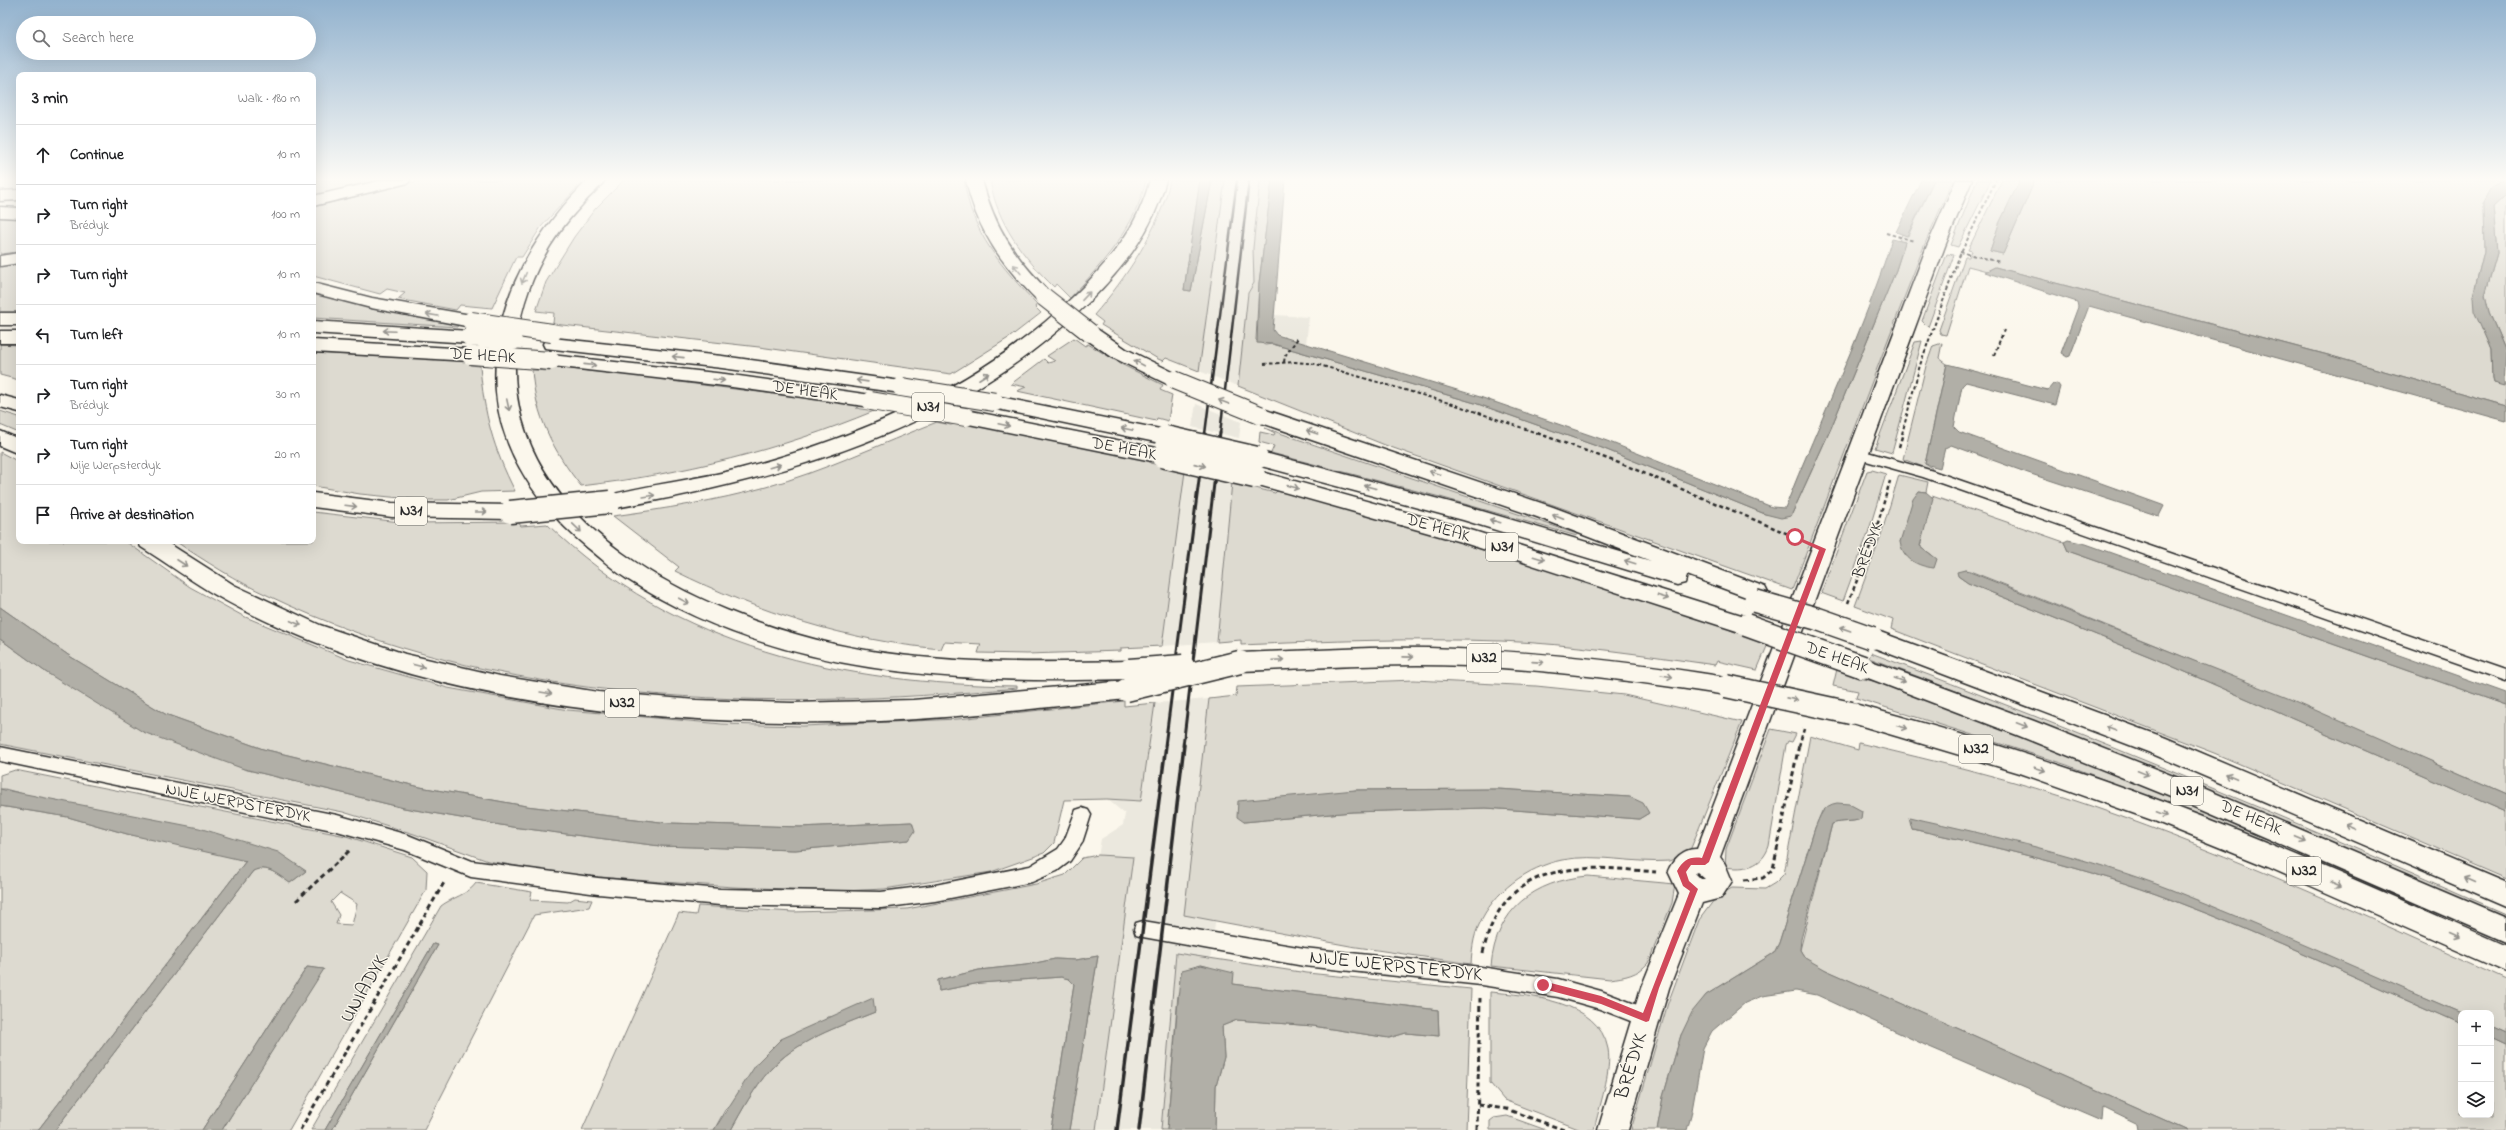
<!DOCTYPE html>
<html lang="en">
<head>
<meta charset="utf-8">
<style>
  body { margin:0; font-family:"Indie Flower",sans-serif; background:#f6f6f6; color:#202124 }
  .controls { position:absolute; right:12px; bottom:12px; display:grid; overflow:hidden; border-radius:8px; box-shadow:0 4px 16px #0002 }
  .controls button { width:36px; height:36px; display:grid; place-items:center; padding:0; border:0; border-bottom:1px solid #e0e0e0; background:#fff; color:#202124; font:20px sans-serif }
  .stop { position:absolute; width:12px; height:12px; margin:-9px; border:3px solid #d1495b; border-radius:50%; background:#fff }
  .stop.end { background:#d1495b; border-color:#fff; box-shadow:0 1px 4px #0008 }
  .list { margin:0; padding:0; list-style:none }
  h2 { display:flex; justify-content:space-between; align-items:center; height:52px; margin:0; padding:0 16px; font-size:17px }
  h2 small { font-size:13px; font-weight:400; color:#757577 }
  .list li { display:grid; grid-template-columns:26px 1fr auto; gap:12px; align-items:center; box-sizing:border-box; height:60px; padding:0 16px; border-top:1px solid #e0e0e0 }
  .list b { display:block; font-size:15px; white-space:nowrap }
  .list p { margin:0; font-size:13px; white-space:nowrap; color:#757577 }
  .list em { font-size:13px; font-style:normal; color:#757577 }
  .icon { flex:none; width:22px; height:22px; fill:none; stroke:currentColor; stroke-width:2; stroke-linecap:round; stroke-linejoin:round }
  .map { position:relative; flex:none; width:2506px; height:1130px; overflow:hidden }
  .search { position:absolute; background:#fff; box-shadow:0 4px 16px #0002; left:16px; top:16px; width:300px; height:44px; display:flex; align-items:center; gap:10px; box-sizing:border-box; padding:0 14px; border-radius:22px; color:#757577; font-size:15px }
  .panel { position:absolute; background:#fff; box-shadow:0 4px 16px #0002; left:16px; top:72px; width:300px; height:472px; border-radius:8px }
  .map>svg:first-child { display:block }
  .built { fill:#ebe8de }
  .green { fill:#dddad0; stroke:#84827e; fill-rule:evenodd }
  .water { fill:#b1afa7; stroke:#7b7a75 }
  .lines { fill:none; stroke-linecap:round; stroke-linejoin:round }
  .service-casing { stroke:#2b2b2b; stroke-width:3 }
  .tertiary-casing { stroke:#2b2b2b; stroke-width:3 }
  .trunk-casing { stroke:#2b2b2b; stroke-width:3 }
  .path-far2 { stroke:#2b2b2b; stroke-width:2; stroke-dasharray:3.5 2.5; stroke-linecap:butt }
  .path-far1 { stroke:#2b2b2b; stroke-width:2.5; stroke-dasharray:4 3; stroke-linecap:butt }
  .path { stroke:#2b2b2b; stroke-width:3; stroke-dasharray:5 3.5; stroke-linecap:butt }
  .service { fill:#fbf7ec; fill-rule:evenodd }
  .tertiary { fill:#fbf7ec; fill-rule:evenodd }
  .trunk { fill:#fbf7ec; fill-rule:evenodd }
  .rail-far2 { stroke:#2b2b2b; stroke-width:2.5 }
  .rail-far1 { stroke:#2b2b2b; stroke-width:3 }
  .rail { stroke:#2b2b2b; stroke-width:3.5 }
  .trunk-bridge-far1-casing { stroke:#2b2b2b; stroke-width:20; stroke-linecap:butt }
  .trunk-bridge-casing { stroke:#2b2b2b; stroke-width:25; stroke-linecap:butt }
  .trunk-bridge-far1 { stroke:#fbf7ec; stroke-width:18 }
  .trunk-bridge { stroke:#fbf7ec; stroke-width:22 }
  .oneway { stroke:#93918c }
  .route { fill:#d1495b }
  .labels { text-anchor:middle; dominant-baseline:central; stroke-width:3; stroke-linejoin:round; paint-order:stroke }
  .shield { fill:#fbf7ec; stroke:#696865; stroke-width:1 }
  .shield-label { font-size:16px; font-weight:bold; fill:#2b2b2b }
  .street-label { font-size:17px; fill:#2b2b2b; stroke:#fbf7ec }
  .near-street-label { font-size:20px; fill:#2b2b2b; stroke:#fbf7ec }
</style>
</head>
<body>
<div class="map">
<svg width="2506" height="1130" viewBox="0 0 2506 1130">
  <rect width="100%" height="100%" fill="#fbf7ec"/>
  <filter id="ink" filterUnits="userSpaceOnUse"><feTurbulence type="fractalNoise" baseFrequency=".025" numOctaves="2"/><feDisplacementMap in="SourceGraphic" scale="8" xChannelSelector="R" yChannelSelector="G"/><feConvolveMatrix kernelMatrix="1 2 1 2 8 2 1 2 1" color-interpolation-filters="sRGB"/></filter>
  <g filter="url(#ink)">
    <g class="built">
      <polygon points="1225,180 1260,180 1253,248 1254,283 1248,293 1238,386 1199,371"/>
      <polygon points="1274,315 1309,317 1306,344 1274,332"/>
      <polygon points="1196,404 1241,422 1239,438 1192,427"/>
      <polygon points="1185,471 1232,482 1217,642 1162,646"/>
      <polygon points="1209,699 1205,741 1218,901 1210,961 1176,953 1161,1130 1096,1130 1117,967 1094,881 1101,839 1123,825 1125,814 1107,799 1148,753 1155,703"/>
    </g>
    <g class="green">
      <polygon points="313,180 380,180 313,196"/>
      <polygon points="422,180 584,180 541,227 522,257 516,257 492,308 460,305 456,310 398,299 405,293 387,289 380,294 313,276 313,207"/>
      <path d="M624,180H964C971,232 1002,268 1037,304L1035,307L1041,313L1010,337L951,374L759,347L553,324L554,313L536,311L546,282L574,237L595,209Z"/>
      <path d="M990,180H1146C1136,227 1102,264 1070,298L1056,284L1054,287C1023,257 997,223 990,180Z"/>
      <path d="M1170,180H1200L1184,290L1191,291L1212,180H1225L1199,371L1166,358L1163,361L1158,359L1101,325L1103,322L1094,315C1124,281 1162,225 1170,180Z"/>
      <polygon points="1260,180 1272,180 1259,283 1256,340 1265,345 1273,344 1475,403 1602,448 1765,514 1791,516 1831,428 1896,270 1905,242 1899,241 1902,234 1908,236 1934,180 1953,180 1924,246 1792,590 1385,445 1238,386 1248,293 1254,283 1253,248"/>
      <polygon points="1977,180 1991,180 1958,247 1951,245"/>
      <polygon points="2002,180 2020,180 1999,224 1990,251 2003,254 2035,180 2504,180 2491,188 2483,202 2484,251 2473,296 2491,350 2492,379 2493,383 2506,384 2506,406 2328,355 1995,267 1987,271 1968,266 1946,335 1941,334 1939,330 1965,257 1969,257 1972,251 1968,250"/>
      <polygon points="2506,195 2506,352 2489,312 2485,295 2497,253 2493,207"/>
      <polygon points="0,216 19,217 19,252 0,254"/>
      <polygon points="1947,254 1954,255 1928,327 1922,321"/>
      <polygon points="19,263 19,312 0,312 0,266"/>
      <polygon points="313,293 380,310 459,324 457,327 313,318"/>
      <polygon points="1074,338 1085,346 1088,344 1123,365 1163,385 1160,390 1172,395 1168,421 1157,418 1156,421 1017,391 1026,387 1011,384 1044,359 1048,363 1055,361 1047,356"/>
      <polygon points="1922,341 1892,453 1875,448 1915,342"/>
      <polygon points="1942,343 1939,358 1947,364 1925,464 1932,468 1931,470 1903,459 1926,366 1933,346"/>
      <polygon points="0,344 19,345 19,380 0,375"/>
      <path d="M313,353L470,361V365L480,366C484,414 493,448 515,491L481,492L448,500H421L360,494L313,486Z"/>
      <path d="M551,367L667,379L671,381L861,405L856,408L874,411C780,450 683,474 581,486C553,451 535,415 532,370L550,371Z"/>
      <polygon points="0,411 19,417 19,433 0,425"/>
      <path d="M962,419L1150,460V463L1185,471L1162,646L1121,648V651L1027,654L978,653L981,644L944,642L941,649C848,641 758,612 675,571L679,567L613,516C664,509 716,501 766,487C824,471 880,444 937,422L951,425Z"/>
      <polygon points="1265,428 1577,534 1577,536 1440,497 1271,453 1274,446 1259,442 1260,432 1274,435 1275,433"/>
      <polygon points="0,452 19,462 19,541 125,541 190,587 243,616 349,660 448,688 568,710 722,724 803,726 958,719 1124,701 1124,706 1155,703 1141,801 1107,799 1064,800 1054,843 1044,853 991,872 884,889 844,891 733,887 622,879 558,873 488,861 414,834 343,812 0,744 0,639 47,673 244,769 404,808 512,827 660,846 795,850 909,840 911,822 800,827 669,823 526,806 420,787 263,749 165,714 71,657 0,607"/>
      <polygon points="1872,470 1886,474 1869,530 1843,601 1821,593 1867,471"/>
      <path d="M1899,475L1928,482L1926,492L1919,491L1900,542L1932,555L1920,546L1932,496L2064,542L2068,551L2506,705V794C2329,716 2150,642 1970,571L1965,570L1958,576L1968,583L2151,657L2506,812V878L2214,753L1891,629L1893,620L1855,606L1881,535Z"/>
      <path d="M1232,482L1275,493L1277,491C1430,528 1580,578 1731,626L1730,630L1768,644L1757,670L1717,661L1715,665C1644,655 1573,644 1501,641C1414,638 1328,641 1241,645V640L1217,642Z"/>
      <path d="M313,512L409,523L518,522L521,526L547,524C675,649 844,684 1017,686V688C767,712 500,707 269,596C236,581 205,561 175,541H313Z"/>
      <path d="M1871,653C2086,734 2296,821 2506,914V921L2227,799L2014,713L1869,658Z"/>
      <polygon points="1837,669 1859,678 1901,687 2137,782 2304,854 2464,927 2304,858 2067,765 1856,698 1858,691 1833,686"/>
      <path d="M1414,680L1536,686L1624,695L1742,722L1691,848L1681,856L1669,861C1634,864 1597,853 1562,860C1527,867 1493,892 1479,925C1473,937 1472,951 1471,964L1350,946L1184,915L1209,699L1236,696L1237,687ZM1497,789L1629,797L1649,813L1639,819L1486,808L1352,812L1244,822L1355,790Z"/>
      <path d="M1771,729L1796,734L1792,742L1788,741L1786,745L1769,846C1762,867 1745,870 1725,867L1726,849Z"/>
      <path d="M1810,736L1858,750L1859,743C1938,762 2017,780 2094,807C2235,856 2370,918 2506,980V1033L2491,1026V1013H2461L2171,890L2086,862L1912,829C2000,848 2088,868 2172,900C2270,937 2365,982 2461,1024V1115H2491V1037L2506,1044V1130H2187L1812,964L1805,958L1800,950L1832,824C1842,820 1851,823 1861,819L1822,811L1815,828L1779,943L1774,953L1706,995L1681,1035L1663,1097L1657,1130H1631L1668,1003L1699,920L1717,896L1732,888L1765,889L1775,883L1784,874Z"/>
      <path d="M15,770L346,836L412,857L427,871L426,890L289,1130H222L323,969L307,967L202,1130H55L253,871C267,864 278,875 290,883L306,871L5,789H0V775ZM340,893L357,904L352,925L336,924L339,915L331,902Z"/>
      <polygon points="0,806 68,817 127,834 204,849 246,861 38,1130 0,1130"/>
      <path d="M1098,855L1133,857L1096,1130H1069L1098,956L1076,960L1055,959L1026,965L979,970L938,980L939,991L980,983L1061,977L1069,979L1074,984L1051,1130H731C742,1110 754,1088 769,1071C794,1041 840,1026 875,1012L828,1017L725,1110L714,1130H582L679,913L696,915L698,906L793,912L907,909L1036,884L1065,875L1082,858Z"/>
      <path d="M1588,876L1675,884L1672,903L1648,963C1638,975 1625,977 1610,979L1491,966C1496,909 1534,881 1588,876Z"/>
      <path d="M476,883L532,892L530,900L568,902L575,898L592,900L589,907L534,915L424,1130H332L438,945L433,944L325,1130H311L441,906C451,898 469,894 476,883Z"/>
      <polygon points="1176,953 1307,973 1471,989 1466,1130 1215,1130 1216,1086 1224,1057 1222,1026 1237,1020 1313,1026 1389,1038 1406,1033 1439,1036 1438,1010 1233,984 1209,967 1201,965 1178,994 1167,1130 1161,1130"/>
      <path d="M1490,992C1528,995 1599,1000 1608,1049C1612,1071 1599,1107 1594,1130H1581L1504,1100L1490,1083Z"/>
      <polygon points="1507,1116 1546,1130 1490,1130 1490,1121 1494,1118"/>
    </g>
    <g class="water">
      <polygon points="1200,180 1212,180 1191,291 1184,290"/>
      <path d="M1272,180H1285L1273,330L1277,335L1480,397L1607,441L1772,507L1785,508C1820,419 1864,331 1892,239L1905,242L1896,270L1831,428L1791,516L1781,518L1765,514L1602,448L1475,403L1273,344L1257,343L1259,283Z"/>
      <polygon points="1921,180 1934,180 1907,236 1896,232"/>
      <polygon points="2020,180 2035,180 2003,254 1990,251 1999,224"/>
      <polygon points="2504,180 2506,180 2506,195 2493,207 2497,253 2485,295 2489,312 2506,352 2504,386 2493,383 2492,379 2491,350 2474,311 2473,296 2484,251 2483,202 2491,188"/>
      <polygon points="1995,267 2328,355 2499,404 2506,406 2506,421 2089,306 2070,356 2067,357 2061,353 2078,307 2077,302 1985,272"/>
      <polygon points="1947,364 2043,389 2048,390 2053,384 2057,383 2060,387 2055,405 1966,382 1962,386 1954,427 1959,432 2162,505 2164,506 2159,516 2028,473 1951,445 1945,448 1940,468 1925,464"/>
      <path d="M1919,491L1926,492L1933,498L1920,546L1937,559L1934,568C1917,566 1903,559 1900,542L1913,499Z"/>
      <polygon points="2068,540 2086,544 2506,693 2506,705 2068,551 2064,542"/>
      <polygon points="1965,570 2290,699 2506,794 2506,812 2151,657 1968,583 1958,576 1957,572"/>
      <polygon points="0,607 71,657 165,714 263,749 420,787 526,806 669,823 800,827 912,822 915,831 909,840 795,850 660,846 512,827 404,808 244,769 143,732 47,673 0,639"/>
      <path d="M0,789L199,828L278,852L306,871L290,883C278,875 267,864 253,871L55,1130H38L246,861L127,834L68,817L0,806Z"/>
      <polygon points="1497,789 1630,797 1643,803 1649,813 1639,819 1486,808 1352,812 1244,822 1237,817 1238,801 1355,790"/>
      <path d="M1837,803L1849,804L1862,811L1861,819C1851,823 1842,820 1832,824L1801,939L1800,950L1805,958L1826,970L2187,1130H2139L2138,1124L2103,1107L2102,1121L1925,1045L1817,995L1796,991L1762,996L1745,1003L1712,1031L1703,1048L1691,1116L1687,1130H1657L1663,1097L1681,1035L1692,1012L1706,995L1774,953L1779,943L1815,828C1820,816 1823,805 1837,803Z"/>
      <path d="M1909,817C1998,837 2087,857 2172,890C2269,928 2365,972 2461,1013V1024C2365,982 2270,937 2172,900C2088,868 2000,848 1912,829Z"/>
      <polygon points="433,944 438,945 332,1130 325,1130"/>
      <polygon points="1098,956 1069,1130 1051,1130 1074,984 1069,979 1061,977 980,983 939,991 938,980 979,970 1026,965 1055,959 1076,960"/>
      <polygon points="1201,965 1234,973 1233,984 1438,1010 1439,1036 1406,1033 1389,1038 1313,1026 1237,1020 1222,1026 1224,1057 1216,1086 1215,1130 1167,1130 1180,978 1182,970"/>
      <polygon points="307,967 324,969 222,1130 202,1130"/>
      <path d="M873,998L875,1012C840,1026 795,1041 769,1071C754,1088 742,1110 731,1130H714L757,1063L781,1039Z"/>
      <polygon points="2491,1026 2506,1033 2506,1044 2491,1037"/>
    </g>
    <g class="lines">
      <g class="service-casing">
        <g id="service">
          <polygon points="1857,449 1933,471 2506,669 2506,681 1923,477 1852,457 1850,454"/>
          <polygon points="0,747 337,815 408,835 472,861 598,878 720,889 881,892 935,885 1030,866 1058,849 1065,839 1076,810 1082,808 1088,810 1091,815 1082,843 1070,861 1057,871 1032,882 935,901 881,908 720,905 598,894 471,877 405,850 337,831 0,761"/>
          <polygon points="1143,921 1304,948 1481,967 1558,979 1601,991 1653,1011 1656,1018 1653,1025 1646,1027 1600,1009 1558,997 1481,985 1304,966 1143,937 1136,935 1134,929 1136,923"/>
        </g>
      </g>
      <g class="tertiary-casing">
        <path id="tertiary" d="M1956,180H1972L1945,246L1720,857L1725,864L1732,881L1721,898L1702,903L1669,988L1628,1130H1598L1641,988L1679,894L1668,871C1673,860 1683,848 1697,849L1927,246ZM1697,872L1705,879H1701L1695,873Z"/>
      </g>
      <g class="trunk-casing">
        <g id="trunk">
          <polygon points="383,180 410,180 408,183 313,206 313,196"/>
          <path d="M588,180H605C599,189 589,196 582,205C564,224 549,245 538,268C524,297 516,330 515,362C511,526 698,613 834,644C930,665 1031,663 1129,661L1137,663L1141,670L1137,677L1129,679C956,684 777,676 627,579C613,570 601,558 588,548C541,509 501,455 496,392C490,308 530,237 588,180Z"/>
          <path d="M966,180H982C995,229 1015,257 1050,293L1053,297L1050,301H1038C1003,266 976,229 966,180Z"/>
          <path d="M1150,180H1166C1154,229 1124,267 1089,302C961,429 783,479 610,509L603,507L599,502L603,497C647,484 697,480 742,468C864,436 984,384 1075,295C1109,262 1138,227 1150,180Z"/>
          <polygon points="19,190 19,200 0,201 0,191"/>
          <polygon points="0,207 19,208 19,218 0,217"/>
          <polygon points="19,253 19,263 0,266 0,256"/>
          <polygon points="313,283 372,298 471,315 478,317 480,321 478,325 471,327 371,308 313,293"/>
          <rect x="0" y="313" width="19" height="12"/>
          <polygon points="313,321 470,331 477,333 479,337 477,341 470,343 313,333"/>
          <polygon points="1090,327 1097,329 1126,349 1181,376 1184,380 1181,384 1174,386 1167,384 1112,357 1083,337 1081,333 1083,329"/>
          <rect x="0" y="331" width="19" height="12"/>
          <polygon points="552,338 722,356 901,381 908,383 911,387 908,391 901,393 722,368 545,348 543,344 545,340"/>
          <polygon points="313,340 470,349 477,351 479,355 477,359 470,361 313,352"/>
          <polygon points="551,355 725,374 871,395 878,396 881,401 878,406 871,407 725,386 544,365 542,361 544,357"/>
          <polygon points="0,395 19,400 19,412 0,407"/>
          <polygon points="995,396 1165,430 1172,432 1175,437 1172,442 1165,444 988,407 985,402 988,397"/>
          <polygon points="1260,408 1553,507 1765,587 1768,593 1765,599 1757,601 1687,575 1685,583 1677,585 1463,520 1250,463 1247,458 1250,453 1257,451 1465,506 1651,561 1537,517 1253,420 1250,415 1253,410"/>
          <polygon points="966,410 1162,449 1169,451 1172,456 1169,461 1162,463 959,422 956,417 959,412"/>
          <polygon points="0,431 19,439 19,454 0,446"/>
          <polygon points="1255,470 1474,531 1754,619 1757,625 1754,631 1746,634 1461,542 1248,482 1245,477 1248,472"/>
          <polygon points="313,493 392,503 510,505 518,507 521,512 518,517 510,519 392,517 313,507"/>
          <path d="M138,541H165L234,585L320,625L405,654L500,676L598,692L696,700L792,703L913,700L1126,681L1134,683L1138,690L1134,697L1126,699C1044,707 963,718 881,721C662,728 413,705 219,597C192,582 167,563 141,547Z"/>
          <polygon points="1872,629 2166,738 2506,882 2506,906 2148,752 1864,644 1860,638 1864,632"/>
          <path d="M1370,648C1490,646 1607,658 1726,677L1734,679L1738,686L1734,693L1726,695C1640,682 1554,670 1467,666C1391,663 1316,668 1240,671L1232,668L1228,662L1232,656L1240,653Z"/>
          <polygon points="1863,658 2034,721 2196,785 2506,917 2506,942 2178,800 2017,735 1855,673 1851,667 1855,661"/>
          <path d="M1851,703C1959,732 2065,765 2169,804C2283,847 2394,897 2506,946V972L2268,867L2152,820L2020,773L1842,720L1839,713L1842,706Z"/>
        </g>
      </g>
      <g class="path-far2">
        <polyline points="1886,233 1914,241"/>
        <polyline points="1960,252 2000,262"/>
        <polyline points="1994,355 2004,330"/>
        <polyline points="1284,362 1285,356 1298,338"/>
        <polyline points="1264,364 1295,362 1316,364 1456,405 1540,434"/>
        <polyline points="1902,434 1920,365 1959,257 1996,180"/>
      </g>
      <g class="path-far1">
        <polyline points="1537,433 1627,466 1800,539"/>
        <polyline points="1899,447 1903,433"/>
        <polyline points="1848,603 1873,540 1890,481"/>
        <polyline points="1799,746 1804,729"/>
      </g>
      <g class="path">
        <polyline points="1744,880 1763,878 1773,869 1799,745"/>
        <polyline points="296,901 350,850"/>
        <path d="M1483,953C1503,858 1580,865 1656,872"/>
        <polyline points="1478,1105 1506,1109 1564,1130"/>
        <polyline points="300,1130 445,881"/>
        <polyline points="1477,1130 1480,998"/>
      </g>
      <use href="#service" class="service"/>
      <use href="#tertiary" class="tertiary"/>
      <use href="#trunk" class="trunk"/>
      <g class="rail-far2">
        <polyline points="1205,434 1237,180"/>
        <polyline points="1220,434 1249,180"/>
      </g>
      <g class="rail-far1">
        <polyline points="1165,746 1205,433"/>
        <polyline points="1183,746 1220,433"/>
      </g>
      <g class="rail">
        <polyline points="1117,1130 1166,745"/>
        <polyline points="1139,1130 1184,745"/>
      </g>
      <g class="trunk-bridge-far1-casing">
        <g id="trunk-bridge-far1">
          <polyline points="1044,297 1090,333"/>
          <polyline points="471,321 552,333"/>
          <polyline points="470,337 513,341"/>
          <polyline points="470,355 551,361"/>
          <polyline points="1174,380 1260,415"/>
          <polyline points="901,387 995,402"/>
          <polyline points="871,401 966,417"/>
        </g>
      </g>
      <g class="trunk-bridge-casing">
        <g id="trunk-bridge">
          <polyline points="1165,437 1257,458"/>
          <polyline points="1162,456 1255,477"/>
          <polyline points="510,512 610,502"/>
          <polyline points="1755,601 1818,619 1872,638"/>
          <polyline points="1746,625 1863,667"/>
          <polyline points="1129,670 1183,666"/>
          <polyline points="1726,686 1851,713"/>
          <polyline points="1126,690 1240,662"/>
        </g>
      </g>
      <use href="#trunk-bridge-far1" class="trunk-bridge-far1"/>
      <use href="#trunk-bridge" class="trunk-bridge"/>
    </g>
    <defs><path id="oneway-shaft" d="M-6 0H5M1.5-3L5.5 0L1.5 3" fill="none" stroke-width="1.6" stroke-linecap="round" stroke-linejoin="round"/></defs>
    <g class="oneway">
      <use href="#oneway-shaft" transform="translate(1017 269) rotate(-130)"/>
      <use href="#oneway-shaft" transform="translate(524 278) rotate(113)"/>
      <use href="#oneway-shaft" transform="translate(1086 296) rotate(-47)"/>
      <use href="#oneway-shaft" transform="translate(432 315) rotate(-170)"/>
      <use href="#oneway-shaft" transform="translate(389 331) rotate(-177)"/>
      <use href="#oneway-shaft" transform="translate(678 357) rotate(-174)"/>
      <use href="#oneway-shaft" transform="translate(1139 363) rotate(-152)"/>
      <use href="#oneway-shaft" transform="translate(590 365) rotate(6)"/>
      <use href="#oneway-shaft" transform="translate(984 376) rotate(-33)"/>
      <use href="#oneway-shaft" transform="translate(719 380) rotate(7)"/>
      <use href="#oneway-shaft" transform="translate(862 381) rotate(-172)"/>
      <use href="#oneway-shaft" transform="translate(1224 402) rotate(-159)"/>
      <use href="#oneway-shaft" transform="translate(508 405) rotate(78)"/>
      <use href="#oneway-shaft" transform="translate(1004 425) rotate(12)"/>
      <use href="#oneway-shaft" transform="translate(1127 429) rotate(-168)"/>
      <use href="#oneway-shaft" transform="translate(1312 432) rotate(-161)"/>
      <use href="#oneway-shaft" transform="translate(1200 465) rotate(13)"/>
      <use href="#oneway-shaft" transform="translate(775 466) rotate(-16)"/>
      <use href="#oneway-shaft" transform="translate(1435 473) rotate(-162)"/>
      <use href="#oneway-shaft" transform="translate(1293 487) rotate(15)"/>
      <use href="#oneway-shaft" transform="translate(1370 487) rotate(-165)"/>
      <use href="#oneway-shaft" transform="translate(649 496) rotate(-9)"/>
      <use href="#oneway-shaft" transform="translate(351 506) rotate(7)"/>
      <use href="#oneway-shaft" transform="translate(481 512)"/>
      <use href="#oneway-shaft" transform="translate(1558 517) rotate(-159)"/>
      <use href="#oneway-shaft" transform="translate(1495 521) rotate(-164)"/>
      <use href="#oneway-shaft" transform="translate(577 528) rotate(44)"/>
      <use href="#oneway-shaft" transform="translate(1539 558) rotate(17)"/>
      <use href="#oneway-shaft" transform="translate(1630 562) rotate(-163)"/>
      <use href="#oneway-shaft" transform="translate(182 563) rotate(33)"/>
      <use href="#oneway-shaft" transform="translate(1663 597) rotate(18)"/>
      <use href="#oneway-shaft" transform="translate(684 601) rotate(28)"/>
      <use href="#oneway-shaft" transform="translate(296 623) rotate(23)"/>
      <use href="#oneway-shaft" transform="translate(1845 629) rotate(-161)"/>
      <use href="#oneway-shaft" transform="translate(1408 657) rotate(1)"/>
      <use href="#oneway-shaft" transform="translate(1278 660) rotate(-3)"/>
      <use href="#oneway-shaft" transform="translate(1538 662) rotate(4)"/>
      <use href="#oneway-shaft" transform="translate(419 666) rotate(15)"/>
      <use href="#oneway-shaft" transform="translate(1667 676) rotate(9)"/>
      <use href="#oneway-shaft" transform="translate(1900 680) rotate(20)"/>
      <use href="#oneway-shaft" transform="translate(546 693) rotate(9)"/>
      <use href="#oneway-shaft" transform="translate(1792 699) rotate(11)"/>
      <use href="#oneway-shaft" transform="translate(2022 725) rotate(21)"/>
      <use href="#oneway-shaft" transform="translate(1902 727) rotate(15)"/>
      <use href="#oneway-shaft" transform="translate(2111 728) rotate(-159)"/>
      <use href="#oneway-shaft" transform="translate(2040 769) rotate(18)"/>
      <use href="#oneway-shaft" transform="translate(2143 773) rotate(22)"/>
      <use href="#oneway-shaft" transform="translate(2231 776) rotate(-157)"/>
      <use href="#oneway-shaft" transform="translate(2162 814) rotate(21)"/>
      <use href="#oneway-shaft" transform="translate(2351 827) rotate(-156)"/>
      <use href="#oneway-shaft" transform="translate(2301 839) rotate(23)"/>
      <use href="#oneway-shaft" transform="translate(2470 879) rotate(-156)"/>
      <use href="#oneway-shaft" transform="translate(2335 884) rotate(23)"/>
      <use href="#oneway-shaft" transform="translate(2454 936) rotate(24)"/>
    </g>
  </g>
  <linearGradient id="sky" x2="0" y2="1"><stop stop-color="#92b2ce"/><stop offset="0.53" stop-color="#fdfbf6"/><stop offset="1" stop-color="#fdfbf6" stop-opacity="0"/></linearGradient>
  <rect width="2506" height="338" fill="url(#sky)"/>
  <path class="route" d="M1793,535L1826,549L1709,862L1705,865H1691L1686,872L1689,881L1698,889L1659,988L1649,1021L1646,1022L1601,1004L1540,988L1539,985L1543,981L1601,996L1643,1013L1690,891L1683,886L1677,871C1683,860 1690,856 1702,858L1819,550L1793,538Z"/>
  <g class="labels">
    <g class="shield">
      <rect x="912" y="393" width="32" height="28" rx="3"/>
      <rect x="395" y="497" width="32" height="28" rx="3"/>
      <rect x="1486" y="533" width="32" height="28" rx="3"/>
      <rect x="1467" y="644" width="34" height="28" rx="3"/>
      <rect x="605" y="689" width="34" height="28" rx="3"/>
      <rect x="1959" y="735" width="34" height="28" rx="3"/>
      <rect x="2171" y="777" width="32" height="28" rx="3"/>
      <rect x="2287" y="857" width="34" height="28" rx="3"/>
    </g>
    <g class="shield-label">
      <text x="928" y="407">N31</text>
      <text x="411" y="511">N31</text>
      <text x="1502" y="547">N31</text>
      <text x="1484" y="658">N32</text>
      <text x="622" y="703">N32</text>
      <text x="1976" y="749">N32</text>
      <text x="2187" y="791">N31</text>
      <text x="2304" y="871">N32</text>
    </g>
    <g class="street-label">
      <text transform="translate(483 356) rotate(4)">DE HEAK</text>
      <text transform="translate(805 391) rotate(8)">DE HEAK</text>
      <text transform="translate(1124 449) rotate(11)">DE HEAK</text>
      <text transform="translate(1438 528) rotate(16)">DE HEAK</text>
      <text transform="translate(1868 550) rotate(-70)">BRÉDYK</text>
      <text transform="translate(1837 658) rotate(20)">DE HEAK</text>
      <text transform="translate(238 803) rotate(11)">NIJE WERPSTERDYK</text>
      <text transform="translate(2251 818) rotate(23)">DE HEAK</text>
    </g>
    <g class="near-street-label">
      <text transform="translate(1396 967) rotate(6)">NIJE WERPSTERDYK</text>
      <text transform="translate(365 989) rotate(-60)">UNIADYK</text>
      <text transform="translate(1632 1066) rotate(-73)">BRÉDYK</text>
    </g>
  </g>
</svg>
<div class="controls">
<button>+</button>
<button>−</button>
<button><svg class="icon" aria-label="layers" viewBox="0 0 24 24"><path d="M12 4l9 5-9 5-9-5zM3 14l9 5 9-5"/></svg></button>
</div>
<div class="stop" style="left:1795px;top:537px"></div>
<div class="stop end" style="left:1543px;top:985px"></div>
<div class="search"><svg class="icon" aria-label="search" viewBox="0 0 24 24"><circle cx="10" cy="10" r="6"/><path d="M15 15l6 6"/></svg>Search here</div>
<section class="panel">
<h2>3 min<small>Walk · 180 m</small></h2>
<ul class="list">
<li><svg class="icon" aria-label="ahead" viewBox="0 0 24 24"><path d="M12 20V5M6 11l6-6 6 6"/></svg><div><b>Continue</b></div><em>10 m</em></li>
<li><svg class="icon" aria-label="right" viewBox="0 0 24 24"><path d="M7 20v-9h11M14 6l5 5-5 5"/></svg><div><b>Turn right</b><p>Brédyk</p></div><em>100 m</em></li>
<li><svg class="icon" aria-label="right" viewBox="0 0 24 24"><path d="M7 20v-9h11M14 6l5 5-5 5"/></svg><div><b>Turn right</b></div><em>10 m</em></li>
<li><svg class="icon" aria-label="left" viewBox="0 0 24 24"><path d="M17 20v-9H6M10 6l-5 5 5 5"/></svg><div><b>Turn left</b></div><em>10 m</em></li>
<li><svg class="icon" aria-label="right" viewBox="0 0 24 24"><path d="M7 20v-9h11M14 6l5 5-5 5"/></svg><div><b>Turn right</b><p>Brédyk</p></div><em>30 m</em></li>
<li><svg class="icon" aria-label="right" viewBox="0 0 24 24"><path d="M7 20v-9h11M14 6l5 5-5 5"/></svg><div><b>Turn right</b><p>Nije Werpsterdyk</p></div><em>20 m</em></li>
<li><svg class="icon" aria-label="arrive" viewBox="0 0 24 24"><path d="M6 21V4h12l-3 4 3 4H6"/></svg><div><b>Arrive at destination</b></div></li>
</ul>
</section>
</div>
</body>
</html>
